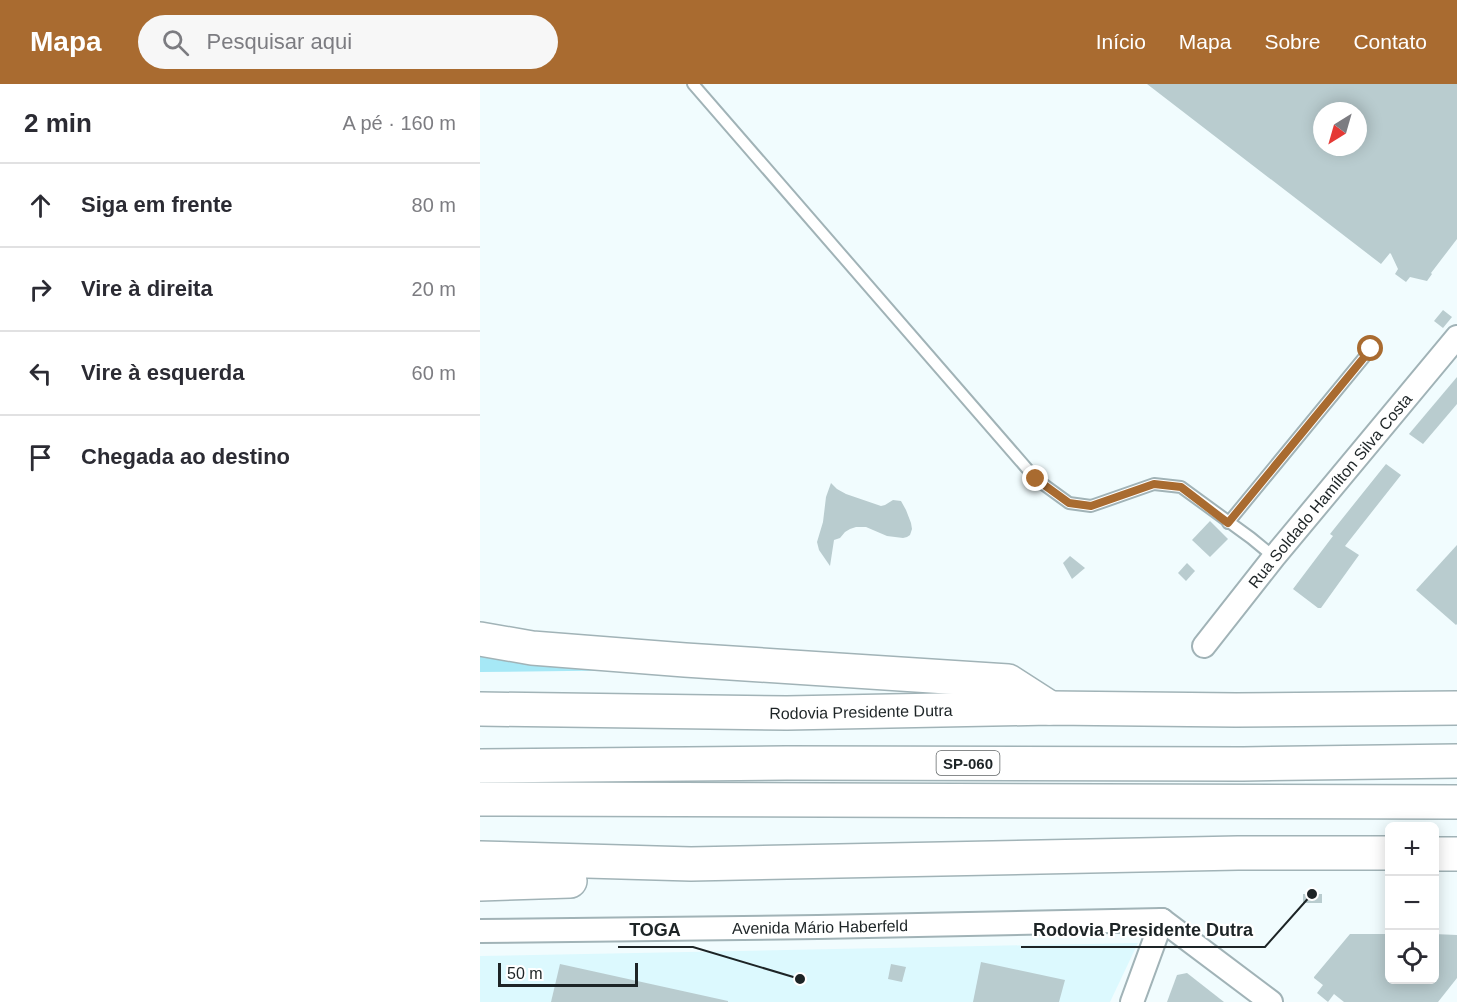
<!DOCTYPE html>
<html lang="pt">
<head>
<meta charset="utf-8">
<style>
  body { margin:0; font-family:Arial,sans-serif; background:#f7f7f7; color:#2b2b33 }
  .controls { position:absolute; right:18px; bottom:18px; display:grid; overflow:hidden; border-radius:9px; box-shadow:0 3px 15px #0003 }
  .controls button { width:54px; height:54px; display:grid; place-items:center; padding:0; border:0; border-bottom:2px solid #e1e1e2; background:#fff; color:#2b2b33; font:30px sans-serif }
  .compass { position:absolute; left:833px; top:18px; width:54px; height:54px; border-radius:50%; background:#fff; box-shadow:0 3px 15px #0003; rotate:217deg }
  .scale { position:absolute; left:18px; bottom:15px; width:140px; box-sizing:border-box; padding-left:6px; border:3px solid #1d2426; border-top:0; font-size:16px; line-height:21px; white-space:nowrap; color:#1d2426; -webkit-text-stroke:4px #fff; paint-order:stroke }
  .stop { position:absolute; width:18px; height:18px; margin:-14px; border:4px solid #a96b30; border-radius:50%; background:#fff }
  .stop.end { background:#a96b30; border-color:#fff; box-shadow:0 2px 6px #0008 }
  .list { margin:0; padding:0; list-style:none }
  h2 { display:flex; justify-content:space-between; align-items:center; height:78px; margin:0; padding:0 24px; font-size:26px }
  h2 small { font-size:20px; font-weight:400; color:#7c7c81 }
  .list li { display:grid; grid-template-columns:39px 1fr auto; gap:18px; align-items:center; box-sizing:border-box; height:84px; padding:0 24px; border-top:2px solid #e1e1e2 }
  .list b { display:block; font-size:22px; white-space:nowrap }
  .list em { font-size:20px; font-style:normal; color:#7c7c81 }
  .icon { flex:none; width:33px; height:33px; fill:none; stroke:currentColor; stroke-width:2; stroke-linecap:round; stroke-linejoin:round }
  .map { position:relative; flex:none; width:977px; height:918px; overflow:hidden }
  header { display:flex; align-items:center; gap:36px; box-sizing:border-box; height:84px; padding:0 30px; background:#a96b30; color:#fff }
  header strong { font-size:28px }
  nav { display:flex; gap:33px; margin-inline-start:auto; font-size:21px }
  .search { width:420px; height:54px; background:#f7f7f7; display:flex; align-items:center; gap:15px; box-sizing:border-box; padding:0 21px; border-radius:33px; color:#7c7c81; font-size:22px }
  main { display:flex }
  aside { flex:1; background:#fff }
  .map>svg:first-child { display:block }
  .built { fill:#dcf9fe }
  .green { fill:#a6e8f6 }
  .building { fill:#b9cccf; fill-rule:evenodd }
  .lines { fill:none; stroke-linecap:round; stroke-linejoin:round }
  .service-casing { stroke:#a1b3b7; stroke-width:14 }
  .minor-casing { stroke:#a1b3b7; stroke-width:26 }
  .motorway-casing { stroke:#a1b3b7; stroke-width:36 }
  .service { stroke:#fff; stroke-width:10 }
  .minor { stroke:#fff; stroke-width:22 }
  .motorway { stroke:#fff; stroke-width:33 }
  .route { stroke:#a96b30; stroke-width:8 }
  .labels { text-anchor:middle; dominant-baseline:central; stroke-width:4.5; stroke-linejoin:round; paint-order:stroke }
  .shield { fill:#fff; stroke:#616667; stroke-width:1.5 }
  .shield-label { font-size:15px; font-weight:bold; fill:#1d2426 }
  .street-label { font-size:16px; fill:#1d2426; stroke:#fff }
  .leader { fill:none; stroke:#1d2426; stroke-width:2 }
  .callout-dot { fill:#1d2426; stroke:#fff; stroke-width:2 }
  .callout-label { font-size:18px; text-anchor:middle; font-weight:bold; fill:#1d2426; stroke:#fff; stroke-width:4.5; stroke-linejoin:round; paint-order:stroke }
</style>
</head>
<body>
<header>
<strong>Mapa</strong>
<div class="search"><svg class="icon" aria-label="search" viewBox="0 0 24 24"><circle cx="10" cy="10" r="6"/><path d="M15 15l6 6"/></svg>Pesquisar aqui</div>
<nav><a>Início</a><a>Mapa</a><a>Sobre</a><a>Contato</a></nav>
</header>
<main>
<aside>
<h2>2 min<small>A pé · 160 m</small></h2>
<ul class="list">
<li><svg class="icon" aria-label="ahead" viewBox="0 0 24 24"><path d="M12 20V5M6 11l6-6 6 6"/></svg><div><b>Siga em frente</b></div><em>80 m</em></li>
<li><svg class="icon" aria-label="right" viewBox="0 0 24 24"><path d="M7 20v-9h11M14 6l5 5-5 5"/></svg><div><b>Vire à direita</b></div><em>20 m</em></li>
<li><svg class="icon" aria-label="left" viewBox="0 0 24 24"><path d="M17 20v-9H6M10 6l-5 5 5 5"/></svg><div><b>Vire à esquerda</b></div><em>60 m</em></li>
<li><svg class="icon" aria-label="arrive" viewBox="0 0 24 24"><path d="M6 21V4h12l-3 4 3 4H6"/></svg><div><b>Chegada ao destino</b></div></li>
</ul>
</aside>
<div class="map">
<svg width="977" height="918" viewBox="0 0 977 918">
  <rect width="100%" height="100%" fill="#f1fcfe"/>
  <polygon class="built" points="658,859 630,918 0,918 0,872"/>
  <polygon class="green" points="0,568 168,586 0,588"/>
  <g class="building">
    <path d="M667,0H977V155L951,189L952,190L947,197L930,193L926,198L915,190L918,185L911,170L910,169L901,180ZM842,27H878V63H842Z"/>
    <polygon points="963,226 972,233 963,244 954,237"/>
    <polygon points="977,293 977,320 943,360 929,350"/>
    <polygon points="906,380 921,391 865,462 879,471 841,524 838,524 813,505 853,452 850,450"/>
    <polygon points="351,399 357,405 366,410 401,422 405,421 413,416 421,417 426,426 431,439 432,445 430,451 427,453 423,454 407,452 386,443 376,443 370,445 365,448 360,454 354,456 350,482 339,466 337,458 343,438 346,413"/>
    <polygon points="730,437 748,455 730,473 712,456"/>
    <polygon points="977,461 977,540 976,541 936,506"/>
    <polygon points="590,472 605,484 592,495 583,479"/>
    <polygon points="707,479 715,487 706,497 698,489"/>
    <rect x="823" y="810" width="19" height="9"/>
    <polygon points="870,850 910,850 910,896 954,896 954,850 977,851 977,894 958,918 864,918 854,910 848,918 837,909 843,901 834,894 834,893"/>
    <polygon points="501,878 585,896 579,918 493,918"/>
    <polygon points="80,880 248,917 248,918 71,918"/>
    <polygon points="411,880 426,883 422,898 408,895"/>
    <polygon points="707,889 744,918 687,918 697,891"/>
  </g>
  <g class="lines">
    <g class="service-casing">
      <g id="service">
        <polyline points="213,0 556,395 589,419 611,422 674,400 701,403 771,454 794,473"/>
        <polyline points="748,439 891,265"/>
      </g>
    </g>
    <g class="minor-casing">
      <g id="minor">
        <path id="s1" d="M724,562L794,473L977,253"/>
        <polyline points="682,836 791,918"/>
        <path id="s2" d="M0,847L338,843L682,836"/>
        <polyline points="652,918 682,836"/>
      </g>
    </g>
    <g class="motorway-casing">
      <g id="motorway">
        <polyline points="0,555 52,564 205,576 528,597 570,624"/>
        <path id="s3" d="M0,625L307,629L570,624L756,626L977,624"/>
        <polyline points="0,682 306,679 763,680 977,677"/>
        <polyline points="0,715 977,718"/>
        <polyline points="954,770 977,770"/>
        <polyline points="0,774 211,780 758,769 910,769"/>
        <polyline points="0,800 90,797"/>
      </g>
    </g>
    <use href="#service" class="service"/>
    <use href="#minor" class="minor"/>
    <use href="#motorway" class="motorway"/>
  </g>
  <g class="lines">
    <polyline class="route" points="556,395 589,419 611,422 674,400 701,403 748,439 891,265"/>
  </g>
  <g class="labels">
    <rect class="shield" x="456.5" y="667" width="63" height="24" rx="4.5"/>
    <g class="shield-label">
      <text x="488" y="679">SP-060</text>
    </g>
    <g class="street-label">
      <text stroke="none"><textPath href="#s1" startOffset="200">Rua Soldado Hamílton Silva Costa</textPath></text>
      <text stroke="none"><textPath href="#s3" startOffset="381">Rodovia Presidente Dutra</textPath></text>
      <text stroke="none"><textPath href="#s2" startOffset="340">Avenida Mário Haberfeld</textPath></text>
    </g>
  </g>
  <path class="leader" d="M320 895L213 863H138M832 810L785 863H541"/>
  <g class="callout-dot">
    <circle cx="320" cy="895" r="6"/>
    <circle cx="832" cy="810" r="6"/>
  </g>
  <g class="callout-label">
    <text x="175" y="852">TOGA</text>
    <text x="663" y="852">Rodovia Presidente Dutra</text>
  </g>
</svg>
<div class="controls">
<button>+</button>
<button>−</button>
<button><svg class="icon" aria-label="locate" viewBox="0 0 24 24"><circle cx="12" cy="12" r="6"/><path d="M12 2v4M12 18v4M2 12h4M18 12h4"/></svg></button>
</div>
<svg class="compass" viewBox="-18 -18 36 36"><path d="M0-13l5 13h-10z" fill="#e53935"/><path d="M0 13l5-13h-10z" fill="#7c7c81"/></svg>
<div class="scale">50 m</div>
<div class="stop" style="left:891px;top:265px"></div>
<div class="stop end" style="left:556px;top:395px"></div>
</div>
</main>
</body>
</html>
